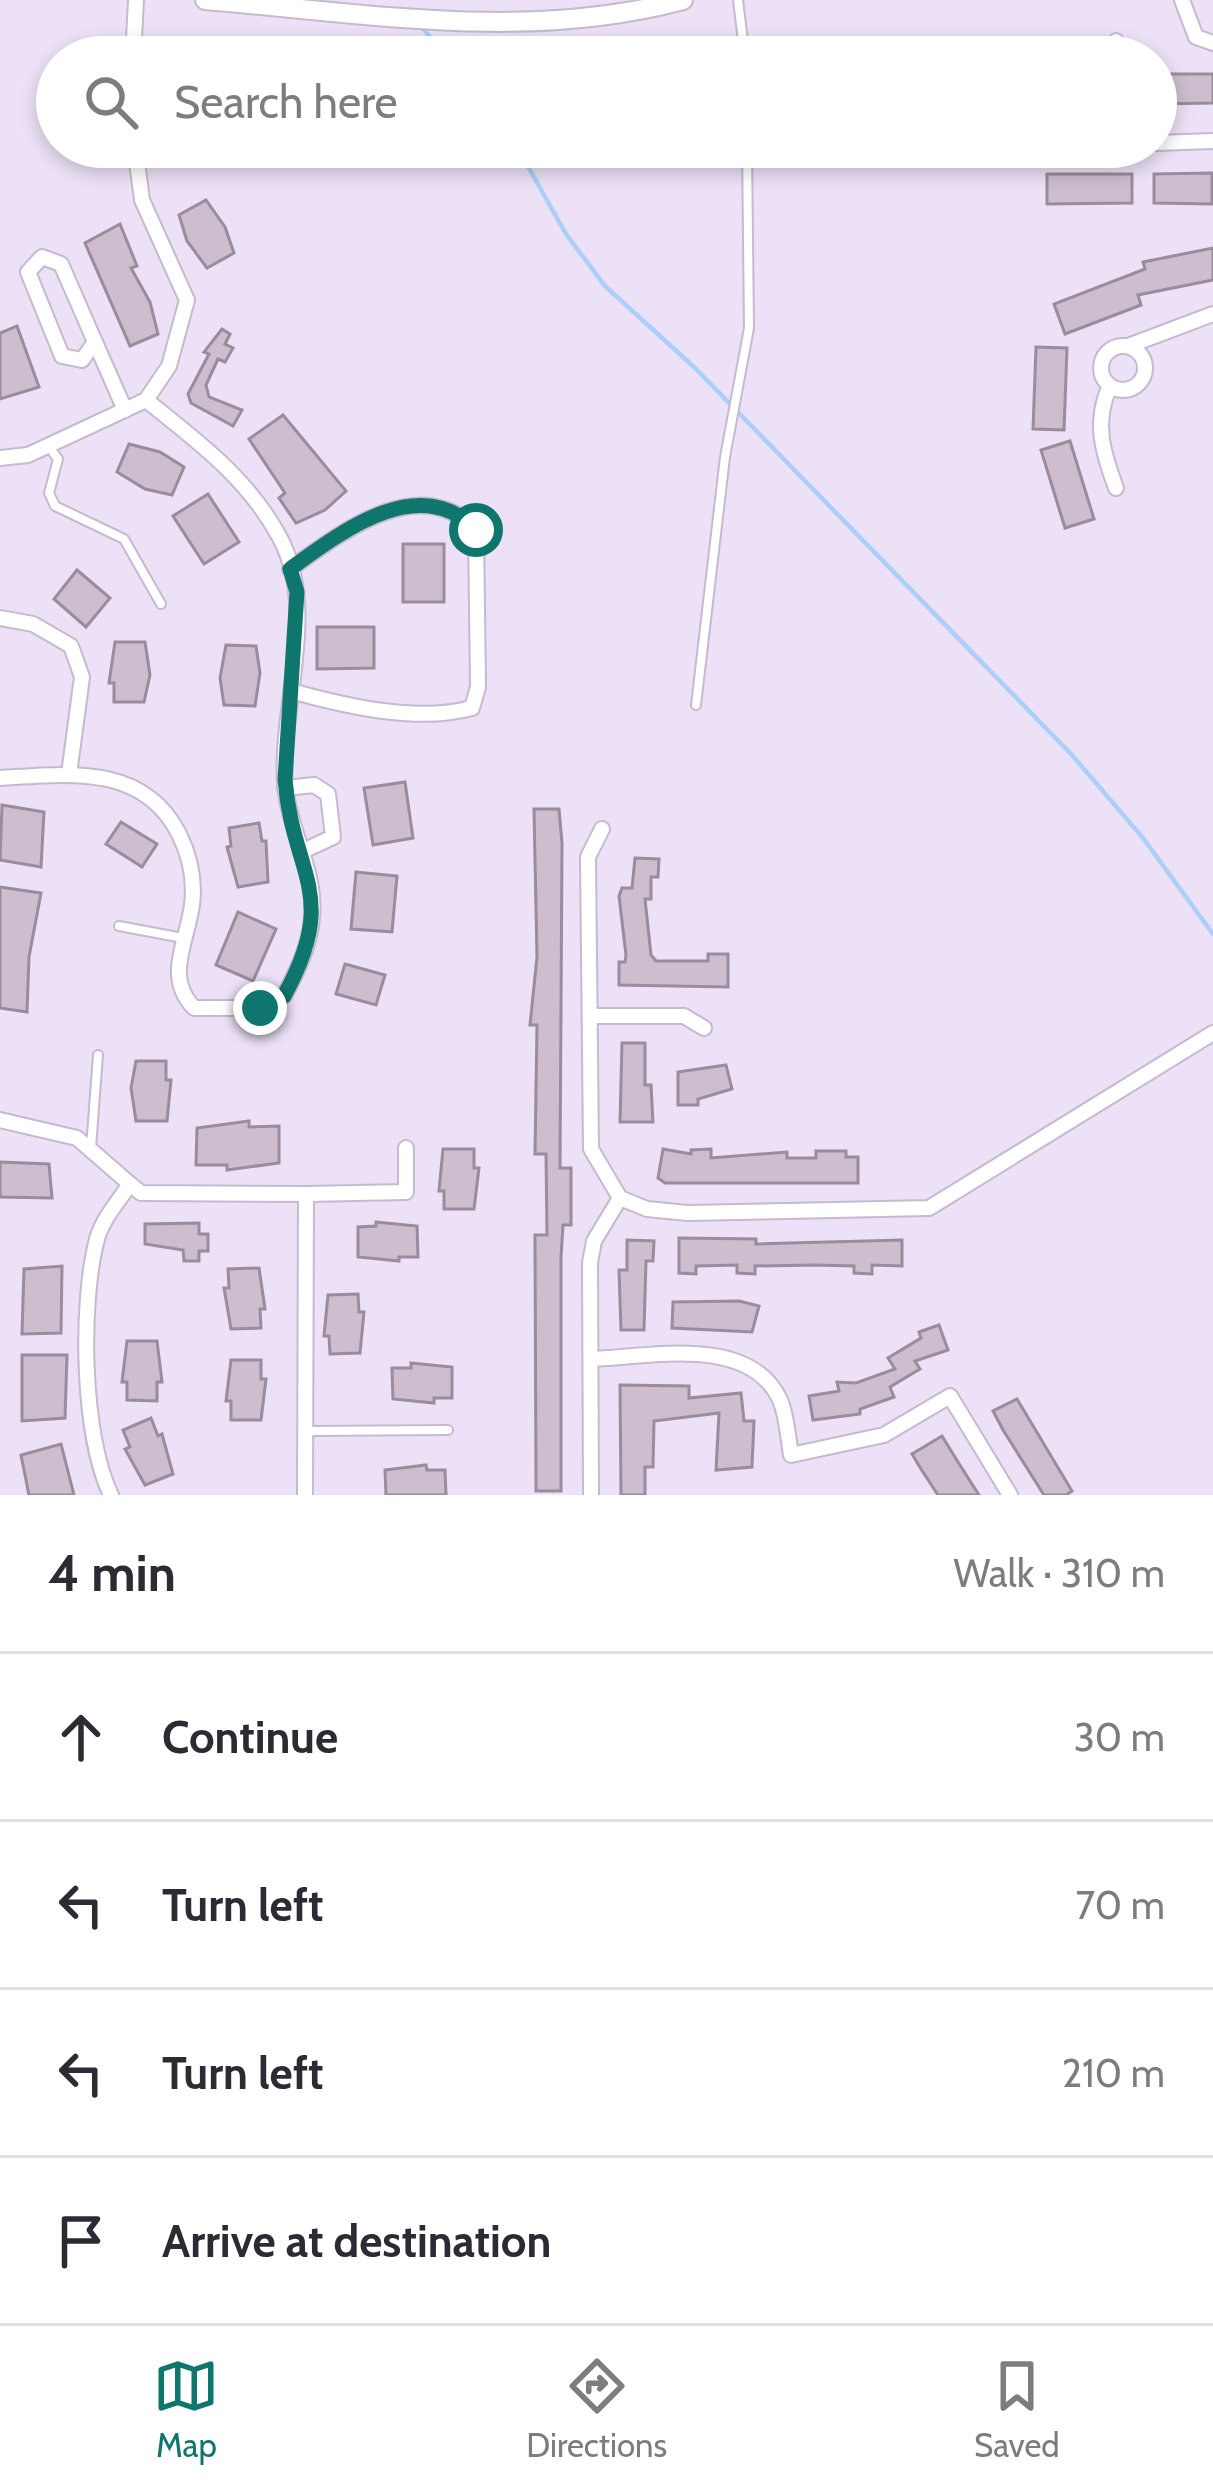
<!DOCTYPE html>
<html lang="en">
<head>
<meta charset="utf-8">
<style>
  body { margin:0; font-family:Cabin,sans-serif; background:#f7f7f7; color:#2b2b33 }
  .stop { position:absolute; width:36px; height:36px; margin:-27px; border:9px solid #0f766e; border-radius:50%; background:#fff }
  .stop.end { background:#0f766e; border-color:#fff; box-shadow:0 3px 12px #0008 }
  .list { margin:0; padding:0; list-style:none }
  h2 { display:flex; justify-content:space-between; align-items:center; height:156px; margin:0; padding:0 48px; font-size:51px }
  h2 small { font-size:39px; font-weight:400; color:#7c7c81 }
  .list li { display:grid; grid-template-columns:78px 1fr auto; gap:36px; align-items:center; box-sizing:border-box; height:168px; padding:0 48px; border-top:3px solid #e1e1e2 }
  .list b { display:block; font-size:45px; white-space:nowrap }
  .list em { font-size:39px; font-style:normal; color:#7c7c81 }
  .icon { flex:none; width:66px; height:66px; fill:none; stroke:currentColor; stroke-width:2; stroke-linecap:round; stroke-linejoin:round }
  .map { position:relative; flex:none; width:1213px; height:1495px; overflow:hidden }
  .search { position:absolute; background:#fff; box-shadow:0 6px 18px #0003; left:36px; right:36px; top:36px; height:132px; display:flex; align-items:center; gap:30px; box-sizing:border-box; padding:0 42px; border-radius:66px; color:#7c7c81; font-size:45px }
  .sheet { height:828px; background:#fff }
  nav { display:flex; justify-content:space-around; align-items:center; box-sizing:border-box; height:168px; border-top:3px solid #e1e1e2; background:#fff; font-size:33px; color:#7c7c81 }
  nav a { display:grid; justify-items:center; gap:6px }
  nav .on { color:#0f766e }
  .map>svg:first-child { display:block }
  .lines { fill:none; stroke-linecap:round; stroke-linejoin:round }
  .stream { stroke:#aacff9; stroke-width:4.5 }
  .building { fill:#cdbdcf; stroke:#9a8b9d; stroke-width:3 }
  .service-casing { stroke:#c5bace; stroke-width:12 }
  .minor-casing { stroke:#c5bace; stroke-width:18 }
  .tertiary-casing { stroke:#c5bace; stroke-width:22 }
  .service { stroke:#fff; stroke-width:8 }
  .minor { stroke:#fff; stroke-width:14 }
  .tertiary { stroke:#fff; stroke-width:18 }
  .route { stroke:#0f766e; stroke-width:15 }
</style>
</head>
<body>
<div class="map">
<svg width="1213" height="1495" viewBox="0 0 1213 1495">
  <rect width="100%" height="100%" fill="#ece1f6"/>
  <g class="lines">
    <g class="stream">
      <polyline points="423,28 446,57"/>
      <polyline points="517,147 566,234 605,286 694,367 1072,755 1143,838 1213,934"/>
    </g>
  </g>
  <g class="building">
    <polygon points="1156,74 1213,74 1213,103 1156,104"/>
    <polygon points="1212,173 1212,204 1154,203 1154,174"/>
    <polygon points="1047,174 1132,174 1132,203 1047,204"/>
    <polygon points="206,200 225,227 234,253 207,268 187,241 179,215"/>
    <polygon points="120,224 137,266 131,268 150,302 158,334 130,346 85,243"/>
    <polygon points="1213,248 1213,280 1138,295 1141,305 1065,334 1054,304 1145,269 1143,262"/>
    <polygon points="17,326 39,387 0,399 0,333"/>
    <polygon points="222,329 230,334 225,344 233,348 225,362 218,359 206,385 209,397 242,410 233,426 191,403 188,394 209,354 204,352"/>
    <polygon points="1036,347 1067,348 1064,430 1033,429"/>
    <polygon points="283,415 346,491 325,510 296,523 279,498 285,493 249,439"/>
    <polygon points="1070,441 1094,519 1065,528 1041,450"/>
    <polygon points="129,444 160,452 184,467 172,495 145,489 117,472"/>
    <polygon points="208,494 239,542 204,564 173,516"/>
    <rect x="403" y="544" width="41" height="58"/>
    <polygon points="77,570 110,598 86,627 54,599"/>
    <polygon points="317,627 374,627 374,668 317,669"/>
    <polygon points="115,642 145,642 150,675 144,702 114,702 114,683 109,683"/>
    <polygon points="226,645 256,646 260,673 255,706 224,705 220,678"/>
    <polygon points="405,782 413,838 373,845 364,788"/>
    <polygon points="2,805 44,812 41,867 0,860"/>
    <polygon points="534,809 559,809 562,843 560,1168 571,1168 571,1225 563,1225 561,1258 561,1491 536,1491 535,1235 547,1235 546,1154 535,1154 537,1025 530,1025 537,957"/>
    <polygon points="121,822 157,844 142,867 106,844"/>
    <polygon points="259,823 262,841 266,841 268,882 238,887 227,847 231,846 229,828"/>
    <polygon points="635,858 659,859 658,877 651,877 651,899 645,899 651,955 656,961 708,961 708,954 728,954 728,987 619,985 619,962 625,962 626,955 619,896 622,888 632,888"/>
    <polygon points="356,872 397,876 392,932 351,929"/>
    <polygon points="0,887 41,893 29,957 27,1012 0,1008"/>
    <polygon points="238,912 276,929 253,981 216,965"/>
    <polygon points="345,964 385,975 376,1005 336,994"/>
    <polygon points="622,1043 645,1043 645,1085 651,1085 653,1122 620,1122"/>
    <polygon points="136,1061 166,1061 166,1080 171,1080 167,1121 136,1121 131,1088"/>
    <polygon points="726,1065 732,1089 698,1099 698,1105 678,1105 678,1072"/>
    <polygon points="249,1121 249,1127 279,1126 279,1163 227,1170 227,1165 196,1165 197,1128"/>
    <polygon points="443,1149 474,1149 474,1168 479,1168 474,1209 444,1209 444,1191 439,1191"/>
    <polygon points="663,1149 691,1154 691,1150 711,1149 711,1158 787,1152 787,1158 816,1158 816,1151 846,1151 846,1157 858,1157 858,1183 665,1183 658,1178"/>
    <polygon points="0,1162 49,1164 52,1198 0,1197"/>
    <polygon points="376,1222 417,1226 418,1257 399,1257 399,1261 358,1257 358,1227 376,1226"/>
    <polygon points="199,1223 199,1234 208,1234 208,1251 199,1251 199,1261 184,1261 183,1250 145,1244 145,1224"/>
    <polygon points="679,1238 756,1239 756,1244 902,1240 902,1266 872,1265 872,1274 854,1273 854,1266 815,1265 755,1266 755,1274 737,1273 737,1265 696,1266 696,1274 679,1273"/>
    <polygon points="627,1240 654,1241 653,1261 646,1261 644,1330 621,1330 619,1270 627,1270"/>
    <polygon points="62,1266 61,1333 22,1334 24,1269"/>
    <polygon points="259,1268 265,1309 260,1309 261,1328 231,1329 224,1288 229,1288 228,1269"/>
    <polygon points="358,1294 359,1312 364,1312 360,1353 330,1354 329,1336 324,1336 328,1295"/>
    <polygon points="739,1301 759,1306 752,1332 672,1328 673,1302"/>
    <polygon points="939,1325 948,1350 915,1361 920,1369 890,1387 894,1397 860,1409 860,1414 813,1420 809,1396 839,1391 837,1382 856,1383 895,1369 888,1358 921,1338 919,1332"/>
    <polygon points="127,1341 157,1341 162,1382 157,1382 157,1401 127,1400 127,1382 122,1382"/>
    <polygon points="22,1355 67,1355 65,1418 22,1421"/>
    <polygon points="231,1360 261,1360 261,1379 266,1379 261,1420 231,1420 231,1401 226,1401"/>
    <polygon points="411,1363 452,1367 452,1398 434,1398 434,1403 393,1399 392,1368 411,1368"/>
    <polygon points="620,1385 689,1386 689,1398 741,1393 744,1421 754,1421 752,1467 716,1470 719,1413 654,1421 653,1467 645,1467 645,1495 621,1495"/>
    <polygon points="1017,1399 1072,1491 1066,1495 1044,1495 1003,1430 993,1411"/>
    <polygon points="151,1418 158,1436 162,1434 173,1474 145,1485 125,1449 130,1447 123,1430"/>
    <polygon points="942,1436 958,1462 979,1495 938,1495 921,1469 912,1454"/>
    <polygon points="61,1444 74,1495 29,1495 21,1455"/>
    <polygon points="426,1465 427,1470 445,1470 446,1495 386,1495 385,1470"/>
  </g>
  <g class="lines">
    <g class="service-casing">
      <g id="service">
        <polyline points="738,0 745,57"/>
        <polyline points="49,447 58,459 49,493 55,506 124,539 161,604"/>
        <polyline points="696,705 725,457 749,328 747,147"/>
        <polyline points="119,926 183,938"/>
        <polyline points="91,1148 98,1055"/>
        <polyline points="307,1431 448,1430"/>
      </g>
    </g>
    <g class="minor-casing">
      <g id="minor">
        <polyline points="1182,0 1196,37 1213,43"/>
        <polyline points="133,57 136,0"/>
        <polyline points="1116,57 1116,41"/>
        <polyline points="1156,143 1213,141"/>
        <polygon points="42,257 61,264 95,342 82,360 62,356 28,272"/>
        <polyline points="95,342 125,410"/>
        <circle cx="1123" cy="368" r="22"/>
        <polyline points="1128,346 1213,314"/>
        <path d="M1110,386C1093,422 1103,453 1116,488"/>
        <polyline points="0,458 28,455 146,400 169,366 187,300 142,200 135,147"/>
        <path d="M290,569C342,532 420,471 476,530L478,687L472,708C417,723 345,706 291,691"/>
        <polyline points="0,618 33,624 71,646 82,677 69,774"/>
        <path d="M0,778C67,774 143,763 179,834C190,856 195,881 192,905C187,943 164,977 194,1008H260L284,996C297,972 310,945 312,918C317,871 288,830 285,783C280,704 319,611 280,538C248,478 198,442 146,400"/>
        <polyline points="285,788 314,785 328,794 333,837 301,852"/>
        <polyline points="590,1016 684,1016 704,1028"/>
        <polyline points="0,1120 77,1138 130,1184"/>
        <polyline points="306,1194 406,1192 406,1148"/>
        <polyline points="620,1198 647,1209 688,1213 929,1208 1213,1033"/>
        <path d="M591,1359C648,1357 750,1334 780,1400C787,1416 788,1438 791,1455L884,1435L950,1396L1010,1495"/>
        <path d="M111,1495C82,1436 80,1303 97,1239C103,1218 118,1202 130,1184L141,1193L306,1194L305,1495"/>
        <polyline points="591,1495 590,1263 594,1241 620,1198 591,1149 588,857 602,829"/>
      </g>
    </g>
    <g class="tertiary-casing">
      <path id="tertiary" d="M205,0C365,13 526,42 683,0"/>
    </g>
    <use href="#service" class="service"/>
    <use href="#minor" class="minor"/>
    <use href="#tertiary" class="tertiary"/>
  </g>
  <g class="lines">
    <path class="route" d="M260,1008L284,996C341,893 292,875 285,779L297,592L290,569C341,532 420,471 476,530"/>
  </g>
</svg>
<div class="stop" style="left:476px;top:530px"></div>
<div class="stop end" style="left:260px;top:1008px"></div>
<div class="search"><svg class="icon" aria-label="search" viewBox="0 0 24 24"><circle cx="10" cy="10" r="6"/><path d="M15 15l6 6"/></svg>Search here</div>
</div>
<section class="sheet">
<h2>4 min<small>Walk · 310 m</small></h2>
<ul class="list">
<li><svg class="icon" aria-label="ahead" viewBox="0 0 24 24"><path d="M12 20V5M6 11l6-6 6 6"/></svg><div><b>Continue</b></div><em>30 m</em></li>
<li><svg class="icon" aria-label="left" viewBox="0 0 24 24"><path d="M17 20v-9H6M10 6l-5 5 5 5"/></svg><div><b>Turn left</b></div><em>70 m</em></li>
<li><svg class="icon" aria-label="left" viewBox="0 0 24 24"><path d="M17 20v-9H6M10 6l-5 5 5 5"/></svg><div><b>Turn left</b></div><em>210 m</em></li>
<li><svg class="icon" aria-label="arrive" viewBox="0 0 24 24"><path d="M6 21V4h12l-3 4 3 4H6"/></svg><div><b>Arrive at destination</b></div></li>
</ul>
</section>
<nav>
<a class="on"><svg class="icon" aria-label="map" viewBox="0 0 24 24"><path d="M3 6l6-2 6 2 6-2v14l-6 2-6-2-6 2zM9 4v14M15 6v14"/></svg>Map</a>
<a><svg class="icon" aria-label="directions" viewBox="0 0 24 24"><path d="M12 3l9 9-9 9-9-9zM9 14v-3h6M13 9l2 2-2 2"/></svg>Directions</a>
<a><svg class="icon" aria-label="saved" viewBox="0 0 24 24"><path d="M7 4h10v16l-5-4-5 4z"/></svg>Saved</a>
</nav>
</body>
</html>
